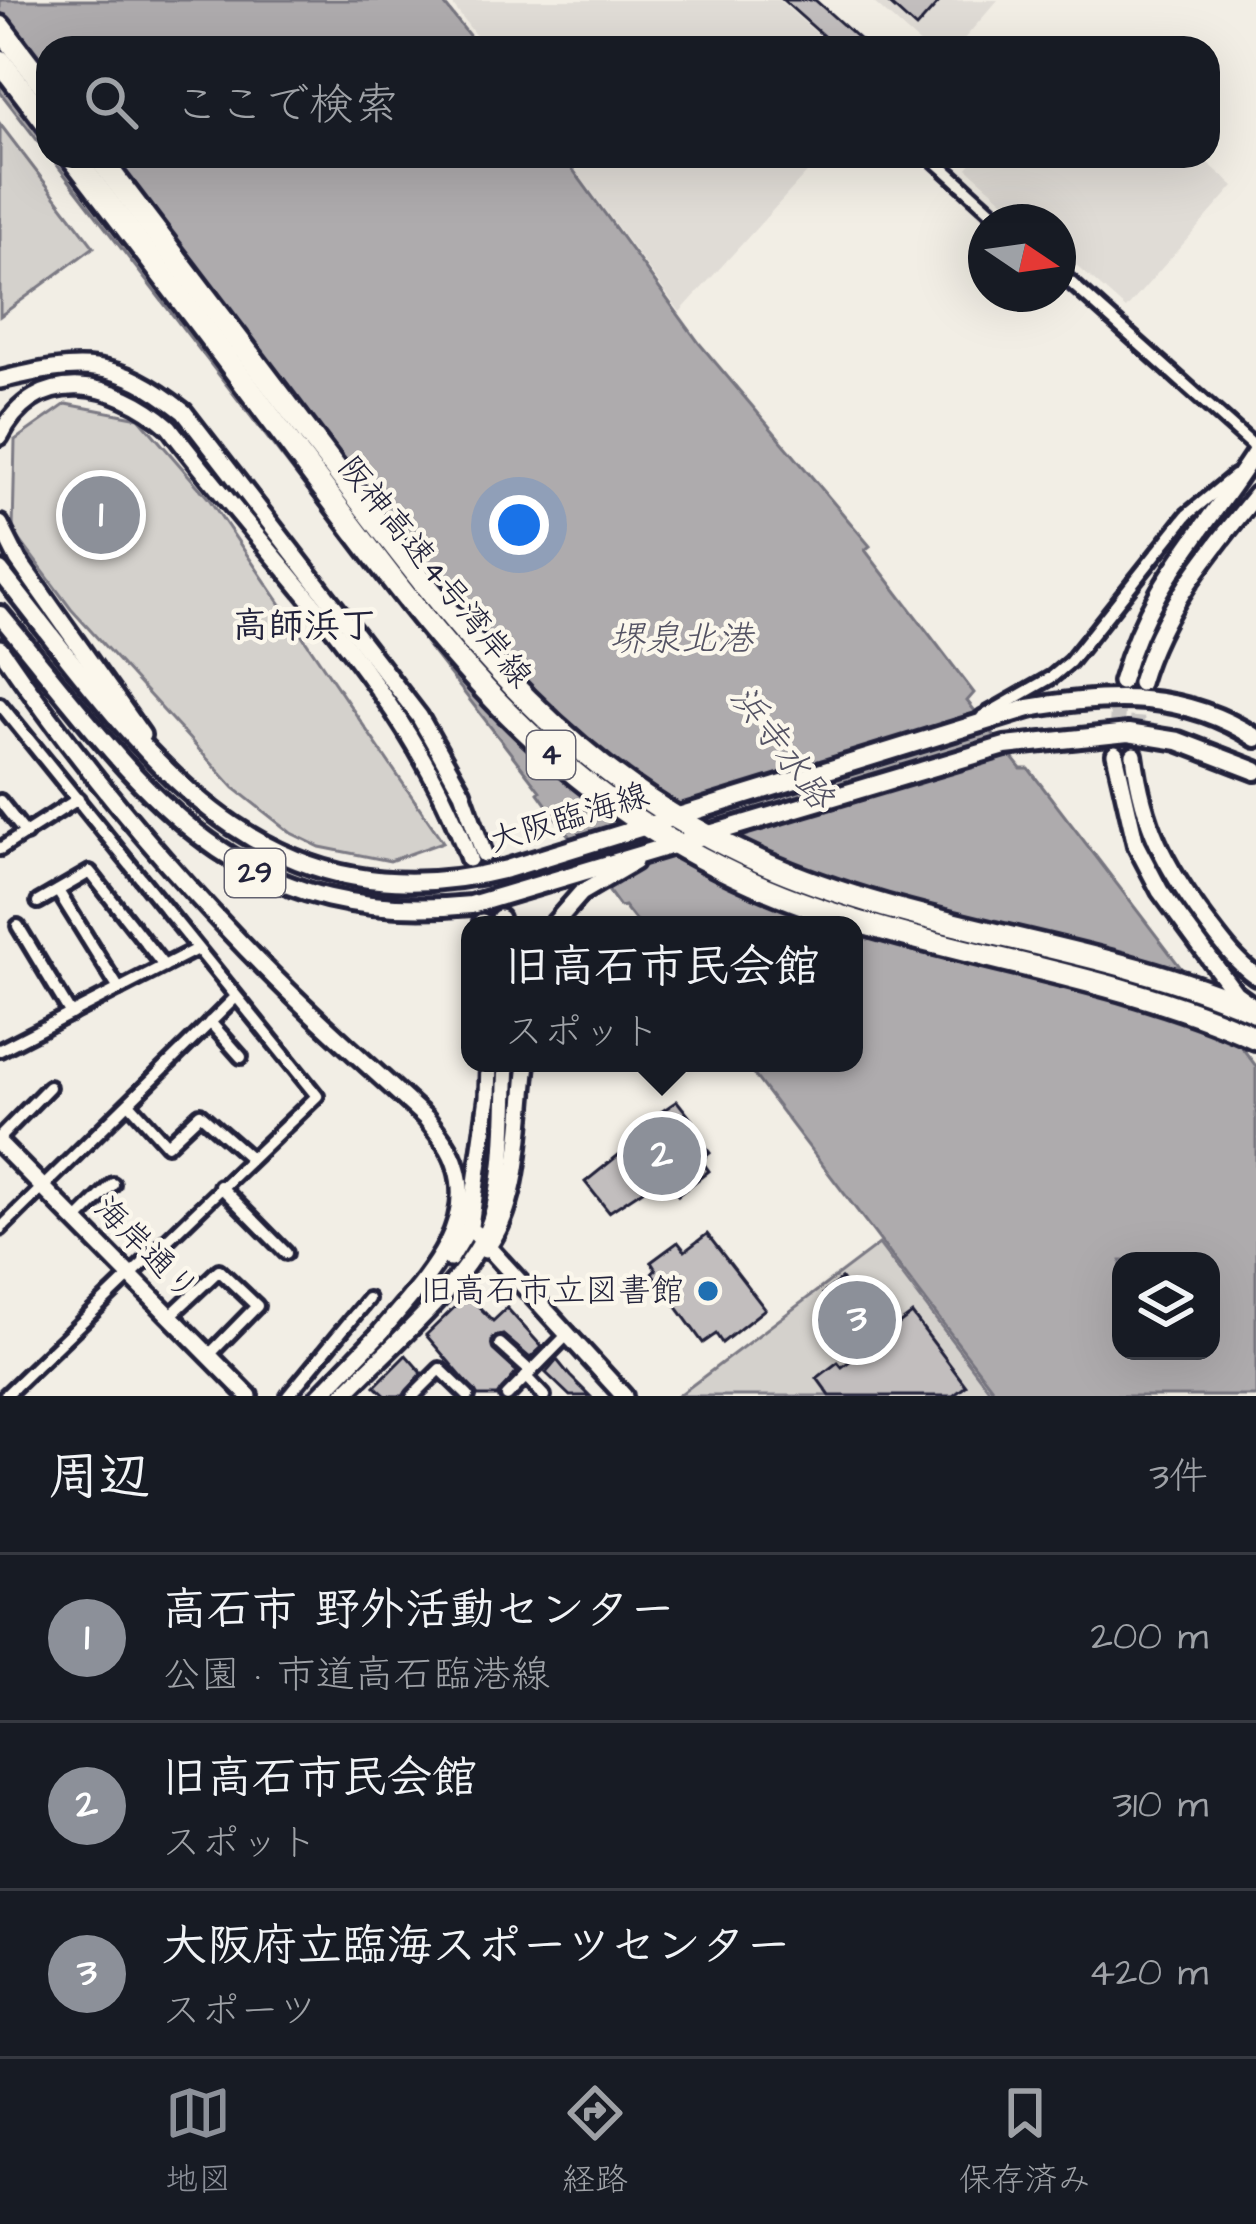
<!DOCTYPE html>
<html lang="ja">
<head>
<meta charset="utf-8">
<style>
  body { margin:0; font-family:"Architects Daughter","Klee One",sans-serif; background:#242831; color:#f1f3f6 }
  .controls { position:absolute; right:36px; bottom:36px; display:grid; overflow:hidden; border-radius:24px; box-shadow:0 12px 48px #0002 }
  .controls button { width:108px; height:108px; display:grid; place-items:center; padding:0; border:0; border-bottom:3px solid #363941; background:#171b24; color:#f1f3f6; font:60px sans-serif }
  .compass { position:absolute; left:968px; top:204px; width:108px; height:108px; border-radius:50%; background:#171b24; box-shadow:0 12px 48px #0002; rotate:103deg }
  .you { position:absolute; left:519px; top:525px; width:42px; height:42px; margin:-30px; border:9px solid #fff; border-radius:50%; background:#1a73e8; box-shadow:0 0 0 18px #1a73e833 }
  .badge { display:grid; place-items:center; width:78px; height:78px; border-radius:50%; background:#8c9099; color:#fff; font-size:39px; font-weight:700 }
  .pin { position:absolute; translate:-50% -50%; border:6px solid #fff; box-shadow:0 3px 12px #0006 }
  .popup { position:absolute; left:461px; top:916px; width:402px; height:156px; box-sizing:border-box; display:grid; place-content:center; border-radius:24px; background:#171b24; filter:drop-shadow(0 3px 9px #0005); font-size:39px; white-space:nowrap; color:#9ea1a6 }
  .popup b { font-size:45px; color:#f1f3f6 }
  .popup::after { content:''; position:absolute; left:50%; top:100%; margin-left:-24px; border:24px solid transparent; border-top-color:#171b24 }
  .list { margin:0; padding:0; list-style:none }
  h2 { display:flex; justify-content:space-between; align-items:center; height:156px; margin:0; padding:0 48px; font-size:51px }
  h2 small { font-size:39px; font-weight:400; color:#9ea1a6 }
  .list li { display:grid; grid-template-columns:78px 1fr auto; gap:36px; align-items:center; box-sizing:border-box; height:168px; padding:0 48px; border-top:3px solid #363941 }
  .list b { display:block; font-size:45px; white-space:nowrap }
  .list p { margin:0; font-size:39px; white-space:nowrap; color:#9ea1a6 }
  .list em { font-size:39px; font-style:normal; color:#9ea1a6 }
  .icon { flex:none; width:66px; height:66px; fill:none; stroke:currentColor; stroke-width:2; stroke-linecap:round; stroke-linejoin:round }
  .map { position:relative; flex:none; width:1256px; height:1396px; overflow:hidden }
  .search { position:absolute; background:#171b24; box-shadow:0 12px 48px #0002; left:36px; right:36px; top:36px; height:132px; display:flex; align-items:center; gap:30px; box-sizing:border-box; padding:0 42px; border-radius:36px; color:#9ea1a6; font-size:45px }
  .sheet { height:660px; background:#171b24 }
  nav { display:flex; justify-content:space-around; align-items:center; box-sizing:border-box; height:168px; border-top:3px solid #363941; background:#171b24; font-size:33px; color:#9ea1a6 }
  nav a { display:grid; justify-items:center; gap:6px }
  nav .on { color:#8c9099 }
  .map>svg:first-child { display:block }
  .built { fill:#e0dcd6 }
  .green { fill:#d4d1cc; stroke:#7b7a84; stroke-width:3 }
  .water { fill:#aeabad; stroke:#76747f; stroke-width:3; fill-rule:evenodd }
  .building { fill:#c2bebe; stroke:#22223b; stroke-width:3 }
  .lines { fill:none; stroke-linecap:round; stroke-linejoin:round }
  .secondary-tunnel { stroke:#c8c5c3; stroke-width:15; stroke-dasharray:15 8; stroke-linecap:butt }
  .street-casing { stroke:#22223b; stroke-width:20 }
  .secondary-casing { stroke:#22223b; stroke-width:24 }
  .primary-casing { stroke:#22223b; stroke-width:26 }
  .highway-casing { stroke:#22223b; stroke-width:30 }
  .street { stroke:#fbf7ec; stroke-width:10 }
  .secondary { stroke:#fbf7ec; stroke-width:15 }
  .primary { stroke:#fbf7ec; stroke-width:16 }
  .highway { stroke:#fbf7ec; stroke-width:21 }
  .poi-dot { fill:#1f6fb2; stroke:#fbf7ec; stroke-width:4.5 }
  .labels { text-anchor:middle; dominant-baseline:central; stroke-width:9; stroke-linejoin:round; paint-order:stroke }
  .shield { fill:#fbf7ec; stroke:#636270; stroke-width:3 }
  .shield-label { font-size:30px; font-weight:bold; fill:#22223b }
  .street-label { font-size:33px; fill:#22223b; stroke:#fbf7ec }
  .poi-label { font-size:33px; fill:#22223b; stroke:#fbf7ec; text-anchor:end }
  .neighbourhood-label { font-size:36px; font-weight:bold; fill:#22223b; stroke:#fbf7ec }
  .water-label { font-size:36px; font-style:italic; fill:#535263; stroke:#fbf7ec }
</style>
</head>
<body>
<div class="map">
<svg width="1256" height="1396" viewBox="0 0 1256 1396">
  <rect width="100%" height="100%" fill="#f2eee5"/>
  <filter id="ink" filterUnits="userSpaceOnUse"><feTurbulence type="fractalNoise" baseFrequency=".00833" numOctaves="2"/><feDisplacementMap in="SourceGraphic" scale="24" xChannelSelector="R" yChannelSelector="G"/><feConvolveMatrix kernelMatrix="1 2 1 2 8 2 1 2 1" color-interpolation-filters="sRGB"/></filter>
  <g filter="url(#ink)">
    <g class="built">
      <polygon points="449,0 779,0 833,48 485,48"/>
      <polygon points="998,0 956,48 925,48 872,1"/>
      <polygon points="565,156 822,156 680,312"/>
      <polygon points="977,156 1200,156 1234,186 1126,309 1058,249 1058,222 1028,222 967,168"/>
    </g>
    <g class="green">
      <polygon points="0,124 94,247 0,316"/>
      <polygon points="66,404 139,418 209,499 443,842 390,861 320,847 291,833 234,788 71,609 13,531 15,440"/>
      <polygon points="879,1244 994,1396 678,1396"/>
    </g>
    <g class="water">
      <polygon points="0,0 441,0 479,48 48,48 48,154 0,92"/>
      <path d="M50,156H563L699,343L870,546L865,550L974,693L967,701L1021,769H1029L1256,1066V1396H998L745,1063H854V925H639L624,906L620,907L538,793L540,791ZM1121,1261H1211V1351H1121Z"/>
    </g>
    <g class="building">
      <polygon points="783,0 815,0 869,48 837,48"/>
      <polygon points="885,0 941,0 916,28"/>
      <polygon points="677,1101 692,1120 687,1123 710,1153 701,1160 709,1171 678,1195 664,1176 609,1212 585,1182 636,1141 630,1133"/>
      <polygon points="707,1234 765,1309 722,1343 716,1334 703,1343 652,1273 656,1270 651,1262 678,1242 685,1251"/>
      <polygon points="841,1279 865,1310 846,1324 823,1294"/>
      <polygon points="463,1299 466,1302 471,1299 493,1321 507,1308 542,1347 530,1358 503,1335 492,1338 493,1350 517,1372 497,1396 478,1396 426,1335"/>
      <polygon points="912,1314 966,1386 953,1396 830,1396 817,1378 838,1362 842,1367"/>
      <polygon points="406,1355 422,1373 403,1396 386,1396 375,1386"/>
      <polygon points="557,1360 570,1376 590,1396 570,1396 546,1373"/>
    </g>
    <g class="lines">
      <g class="secondary-tunnel">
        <polyline points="1115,745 1119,691"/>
        <polyline points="1134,755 1139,692"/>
        <polyline points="487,863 500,918"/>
      </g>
      <g class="street-casing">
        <g id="street">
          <polyline points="930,156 1003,222"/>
          <polyline points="1058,271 1256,448"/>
          <polyline points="0,704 317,1096 5,1396"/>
          <polyline points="982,717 1052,677 1070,662 1187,515 1234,476"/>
          <polyline points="0,801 26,834"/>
          <polyline points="0,849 78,799"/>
          <polyline points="58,891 119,989"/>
          <polyline points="38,902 90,872 164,966"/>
          <polyline points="18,926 71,1014"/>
          <polyline points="210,1022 241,1057"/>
          <polyline points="0,1050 195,950"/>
          <polyline points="129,1103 167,1145 200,1114 249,1157"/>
          <polyline points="0,1137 49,1087"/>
          <polyline points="220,1186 286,1253"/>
          <polyline points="76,1221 113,1184"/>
          <polyline points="0,1229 235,998"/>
          <polyline points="170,1316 219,1270 257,1306 209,1355"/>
          <polyline points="500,1344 531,1372"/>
          <polyline points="526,1377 544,1396"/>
          <polyline points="288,1396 368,1299"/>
          <polyline points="413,1396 440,1369 468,1396"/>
          <polyline points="507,1396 569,1333"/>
        </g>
      </g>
      <g class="secondary-casing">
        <g id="secondary">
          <path d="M0,380C82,360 116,358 184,412L419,716L462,792L484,854"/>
          <path d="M0,436C37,363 117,381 169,427C272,563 412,695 469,859"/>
          <polyline points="0,524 18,560 142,735"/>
          <path d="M0,648C81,767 176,879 277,980C325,1028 376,1072 426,1118C437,1132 451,1148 456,1166C477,1232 417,1287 380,1333"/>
          <path d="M1121,682C1150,581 1202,535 1256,451"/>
          <path d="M1140,683C1162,609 1208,554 1256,495"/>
          <polyline points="1115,754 1136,845 1160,891 1235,993 1249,1003"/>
          <path d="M1134,755C1143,824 1164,865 1205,920C1221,941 1235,961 1256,976"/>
          <polyline points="500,918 501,925"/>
          <polyline points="482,922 482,925"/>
          <polyline points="553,925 581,893 634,862"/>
          <polyline points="0,1144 249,1396"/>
          <polyline points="475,1233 624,1396"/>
          <path d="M485,1250C522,1205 520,1120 527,1063"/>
          <polyline points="450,1259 470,1226 488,1097 489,1063"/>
          <polyline points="319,1396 384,1329"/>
          <path d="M342,1396C387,1349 471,1280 491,1220C507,1172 504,1113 507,1063"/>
        </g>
      </g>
      <g class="primary-casing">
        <g id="primary">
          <path d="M0,571C138,744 253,933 507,869L1029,708C1110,694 1184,691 1256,738"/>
          <path d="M0,615C140,784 225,929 471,905L1005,746L1128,733L1178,741L1256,771"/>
        </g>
      </g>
      <g class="highway-casing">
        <g id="highway">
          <polyline points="0,27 48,90"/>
          <polyline points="0,61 48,124"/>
          <path d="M72,156C148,255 223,353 297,453C433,634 539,788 753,883C914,955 1096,965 1256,1038"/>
          <path d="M98,156C175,257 252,358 329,460C457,628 561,773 761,862C919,933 1098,942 1256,1011"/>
        </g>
      </g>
      <use href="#street" class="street"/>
      <use href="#secondary" class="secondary"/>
      <use href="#primary" class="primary"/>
      <use href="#highway" class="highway"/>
    </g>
  </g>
  <circle class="poi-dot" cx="708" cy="1291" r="12"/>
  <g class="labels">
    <g class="shield">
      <rect x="527" y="731" width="48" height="48" rx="9"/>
      <rect x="225" y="849" width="60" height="48" rx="9"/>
    </g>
    <g class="shield-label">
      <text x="551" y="755">4</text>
      <text x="255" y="873">29</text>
    </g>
    <g class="street-label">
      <text transform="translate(435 572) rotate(51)">阪神高速4号湾岸線</text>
      <text transform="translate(569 818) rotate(-17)">大阪臨海線</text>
      <text transform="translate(146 1249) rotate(45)">海岸通り</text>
    </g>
    <g class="poi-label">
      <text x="684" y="1291">旧高石市立図書館</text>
    </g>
    <g class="neighbourhood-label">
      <text x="304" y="626">高師浜丁</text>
    </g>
    <g class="water-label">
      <text x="681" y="639">堺泉北港</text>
      <text transform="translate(781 748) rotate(53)">浜寺水路</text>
    </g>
  </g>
</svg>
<div class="controls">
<button><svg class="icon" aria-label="layers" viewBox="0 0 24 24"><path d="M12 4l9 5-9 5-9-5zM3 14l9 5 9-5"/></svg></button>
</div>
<svg class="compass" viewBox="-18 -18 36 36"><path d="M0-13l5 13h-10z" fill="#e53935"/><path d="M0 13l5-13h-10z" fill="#9ea1a6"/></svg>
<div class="you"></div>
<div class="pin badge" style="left:101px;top:515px">1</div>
<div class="pin badge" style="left:662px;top:1156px">2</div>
<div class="popup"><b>旧高石市民会館</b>スポット</div>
<div class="pin badge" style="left:857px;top:1320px">3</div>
<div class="search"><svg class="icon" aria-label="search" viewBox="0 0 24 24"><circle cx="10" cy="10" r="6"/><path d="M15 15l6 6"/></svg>ここで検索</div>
</div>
<section class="sheet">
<h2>周辺<small>3件</small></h2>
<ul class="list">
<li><span class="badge">1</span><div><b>高石市 野外活動センター</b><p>公園 · 市道高石臨港線</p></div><em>200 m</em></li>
<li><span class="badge">2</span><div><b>旧高石市民会館</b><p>スポット</p></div><em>310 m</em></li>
<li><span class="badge">3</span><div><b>大阪府立臨海スポーツセンター</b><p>スポーツ</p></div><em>420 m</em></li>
</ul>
</section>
<nav>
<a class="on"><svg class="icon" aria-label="map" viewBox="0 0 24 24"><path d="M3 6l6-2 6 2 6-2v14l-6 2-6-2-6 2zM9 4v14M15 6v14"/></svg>地図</a>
<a><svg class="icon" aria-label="directions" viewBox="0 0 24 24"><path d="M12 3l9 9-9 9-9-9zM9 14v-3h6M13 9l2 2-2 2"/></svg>経路</a>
<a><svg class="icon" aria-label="saved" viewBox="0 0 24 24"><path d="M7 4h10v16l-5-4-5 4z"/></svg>保存済み</a>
</nav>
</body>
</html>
